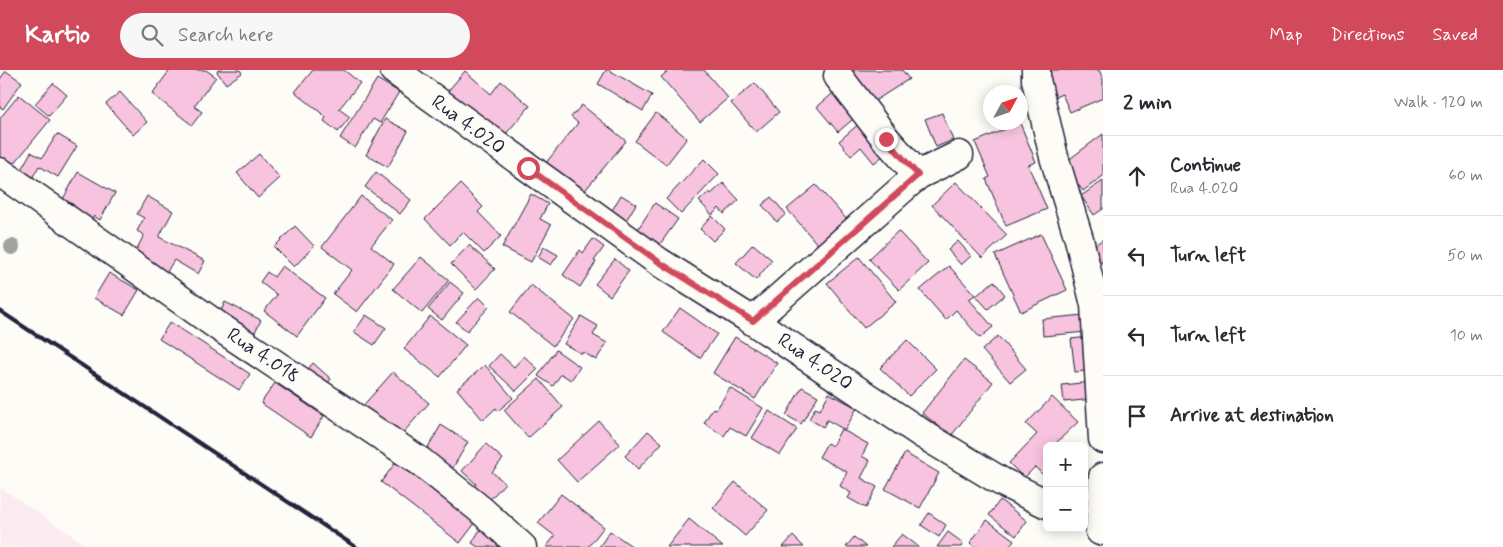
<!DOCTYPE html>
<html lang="en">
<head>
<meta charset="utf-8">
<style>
  body { margin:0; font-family:Mynerve,sans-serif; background:#f7f7f7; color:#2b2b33 }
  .controls { position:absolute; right:15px; bottom:15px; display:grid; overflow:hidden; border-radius:8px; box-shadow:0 2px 12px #0003 }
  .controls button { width:45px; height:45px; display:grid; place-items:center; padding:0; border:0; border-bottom:1px solid #e1e1e2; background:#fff; color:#2b2b33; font:25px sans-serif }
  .compass { position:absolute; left:983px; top:15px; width:45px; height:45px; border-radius:50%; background:#fff; box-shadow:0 2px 12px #0003; rotate:50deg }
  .stop { position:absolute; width:15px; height:15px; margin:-11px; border:4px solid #d1495b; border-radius:50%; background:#fff }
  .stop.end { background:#d1495b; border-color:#fff; box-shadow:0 1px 5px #0008 }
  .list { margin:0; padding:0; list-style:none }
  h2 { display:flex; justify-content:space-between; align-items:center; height:65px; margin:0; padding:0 20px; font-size:21px }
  h2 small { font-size:16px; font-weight:400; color:#7c7c81 }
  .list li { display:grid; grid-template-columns:32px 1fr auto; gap:15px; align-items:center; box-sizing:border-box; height:80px; padding:0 20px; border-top:1px solid #e1e1e2 }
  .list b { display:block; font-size:19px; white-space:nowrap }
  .list p { margin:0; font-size:16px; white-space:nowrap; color:#7c7c81 }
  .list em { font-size:16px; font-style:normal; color:#7c7c81 }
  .icon { flex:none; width:28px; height:28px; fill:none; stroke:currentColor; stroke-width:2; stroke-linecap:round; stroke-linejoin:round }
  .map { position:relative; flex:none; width:1103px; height:477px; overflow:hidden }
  header { display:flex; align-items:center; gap:30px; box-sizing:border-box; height:70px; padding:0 25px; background:#d1495b; color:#fff }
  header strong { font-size:24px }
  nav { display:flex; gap:28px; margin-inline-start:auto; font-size:18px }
  .search { width:350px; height:45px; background:#f7f7f7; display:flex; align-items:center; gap:12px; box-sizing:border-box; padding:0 18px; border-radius:28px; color:#7c7c81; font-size:19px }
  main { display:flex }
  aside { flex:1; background:#fff }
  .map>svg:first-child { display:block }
  .built { fill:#fbebf0 }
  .building { fill:#f7c3df; stroke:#22223b }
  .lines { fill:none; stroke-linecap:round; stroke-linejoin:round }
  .street-casing { stroke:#22223b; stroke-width:31 }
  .street { stroke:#fdfcf7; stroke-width:28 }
  .rail { stroke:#22223b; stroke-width:4 }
  .tree { fill:#a0a29d }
  .route { stroke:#d1495b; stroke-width:6 }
  .labels { text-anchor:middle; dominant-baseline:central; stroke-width:5; stroke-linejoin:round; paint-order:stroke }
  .street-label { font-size:20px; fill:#22223b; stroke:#fdfcf7 }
</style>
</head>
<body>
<header>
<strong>Kartio</strong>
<div class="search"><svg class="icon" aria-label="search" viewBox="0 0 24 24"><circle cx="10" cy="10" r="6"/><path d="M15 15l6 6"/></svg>Search here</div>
<nav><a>Map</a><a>Directions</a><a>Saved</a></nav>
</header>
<main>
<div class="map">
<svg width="1103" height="477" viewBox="0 0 1103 477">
  <rect width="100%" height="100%" fill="#fdfcf7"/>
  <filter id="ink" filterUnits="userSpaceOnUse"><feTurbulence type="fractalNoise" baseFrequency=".02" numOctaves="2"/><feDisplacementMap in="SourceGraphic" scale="10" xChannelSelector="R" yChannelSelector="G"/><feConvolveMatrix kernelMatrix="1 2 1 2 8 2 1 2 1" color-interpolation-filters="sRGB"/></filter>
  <g filter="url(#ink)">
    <polygon class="built" points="0,417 89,477 0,477"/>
    <g class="building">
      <polygon points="170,0 206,0 216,7 194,36 202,42 192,55 152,24"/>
      <polygon points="218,0 240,0 242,3 226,14 217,2"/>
      <polygon points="313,0 344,0 360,13 339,39 350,47 338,62 324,51 326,47 295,22"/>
      <polygon points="606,0 609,0 652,25 643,41 598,14"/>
      <polygon points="669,0 704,0 728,28 700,52 661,7"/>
      <polygon points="849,0 902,0 909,9 867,36"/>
      <polygon points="1044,0 1099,0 1103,9 1103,28 1070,42 1062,24 1055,27"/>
      <polygon points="6,1 22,12 3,39 0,37 0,9"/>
      <polygon points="465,1 491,24 501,11 530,36 497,74 463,33 448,21"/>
      <polygon points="377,9 399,22 380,53 373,49 355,78 340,68"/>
      <polygon points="53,13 67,25 49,46 35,34"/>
      <polygon points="755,13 779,42 756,62 731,33"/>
      <polygon points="838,19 859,44 838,62 817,37"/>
      <polygon points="120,22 147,52 133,65 106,34"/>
      <polygon points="19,25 50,50 9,100 0,93 0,48"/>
      <polygon points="582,35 626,71 582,124 545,94 578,53 571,47"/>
      <polygon points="656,43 687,68 666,95 635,71"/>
      <polygon points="942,43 953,70 936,77 925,49"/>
      <polygon points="385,49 408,61 388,97 366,85"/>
      <polygon points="861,52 888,82 874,93 861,77 851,86 839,71"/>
      <polygon points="1020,53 1036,92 1028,95 1047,139 1006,156 986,109 990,107 975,72"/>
      <polygon points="57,64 77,76 58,107 39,96 30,112 18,105 31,82 42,88"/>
      <polygon points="1103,64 1103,106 1083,121 1063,94"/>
      <polygon points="259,84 280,108 258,128 237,103"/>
      <polygon points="704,89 719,104 681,144 666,129"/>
      <polygon points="78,102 115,123 100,150 94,146 87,160 67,148 74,135 63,129"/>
      <polygon points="376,102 411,130 400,144 365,117"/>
      <polygon points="1103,111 1103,139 1094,145 1081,126"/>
      <polygon points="956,112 1007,165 982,188 932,135"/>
      <polygon points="723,113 739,130 724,144 719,138 712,145 699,131 709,122 711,124"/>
      <polygon points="460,114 483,137 478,142 501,166 484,183 463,162 450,175 425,149"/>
      <polygon points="816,115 848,151 819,176 787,139"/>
      <polygon points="531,124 548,134 540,149 551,155 531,192 502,177"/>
      <polygon points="621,125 636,134 622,157 607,149"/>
      <polygon points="147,126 173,141 159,167 205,191 198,204 174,190 165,205 130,192 144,165 137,161 144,148 137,144"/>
      <polygon points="361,126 392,150 371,176 394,194 357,242 333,224 352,200 322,177"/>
      <polygon points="771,127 786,144 777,152 762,135"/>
      <polygon points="655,133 678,149 658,177 636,162"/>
      <polygon points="712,146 725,159 713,171 700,159"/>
      <polygon points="295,156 314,176 294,197 274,177"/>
      <polygon points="898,161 928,193 899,220 869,189"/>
      <polygon points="1041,164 1067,220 1021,242 995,185"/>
      <polygon points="593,169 604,177 594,191 596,192 580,217 563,205 580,180 583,183"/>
      <polygon points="1103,169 1103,194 1091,178"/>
      <polygon points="958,171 971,186 961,195 948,180"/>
      <polygon points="753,174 772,190 756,210 736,193"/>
      <polygon points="469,175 495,199 476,219 451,194"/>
      <polygon points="544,177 558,185 551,195 538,187"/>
      <polygon points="421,187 449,210 422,243 393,219"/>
      <polygon points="859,187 896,232 864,258 827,213"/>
      <polygon points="615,189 629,201 610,226 595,214"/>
      <polygon points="282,196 325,228 297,266 264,241 277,225 260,212 267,202 274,207"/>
      <polygon points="949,196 975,225 969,229 993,257 980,268 956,240 946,250 920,220"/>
      <polygon points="109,203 139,220 124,245 94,228"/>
      <polygon points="994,211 1005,225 988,239 976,226"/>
      <polygon points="450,212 464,223 442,250 428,239"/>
      <polygon points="531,215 574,249 553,276 510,242"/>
      <polygon points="479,227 489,237 467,261 456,252"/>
      <polygon points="225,232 261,250 251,270 216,252"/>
      <polygon points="680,238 717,264 700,288 663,262"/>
      <polygon points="366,245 386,258 374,275 354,262"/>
      <polygon points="1084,245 1086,262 1043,266 1042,249"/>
      <polygon points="430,246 466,275 440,307 404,279"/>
      <polygon points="581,246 598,256 593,265 607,273 596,290 583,282 582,284 564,274"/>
      <polygon points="170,252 250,304 239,320 159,269"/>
      <polygon points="998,266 1026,299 1010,312 982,280"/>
      <polygon points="735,267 777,293 755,329 713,303"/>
      <polygon points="1089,267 1093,300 1075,302 1071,269"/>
      <polygon points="907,270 936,299 909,326 880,298"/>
      <polygon points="556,280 580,297 571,310 561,304 553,316 538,306"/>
      <polygon points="500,284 514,297 524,286 538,299 516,321 489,296"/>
      <polygon points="964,290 993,312 951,366 922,343"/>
      <polygon points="313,293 331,309 322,320 303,305"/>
      <polygon points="485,295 513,328 498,341 496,338 483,350 457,319"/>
      <polygon points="393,302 429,333 396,371 360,339"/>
      <polygon points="539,309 563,337 528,368 504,340"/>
      <polygon points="1091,312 1093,329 1064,332 1062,315"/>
      <polygon points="275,313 324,346 311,367 261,333"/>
      <polygon points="802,317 818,326 801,354 786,345"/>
      <polygon points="730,318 763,338 746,366 730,357 724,366 704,353 713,338 716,340"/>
      <polygon points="829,323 857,338 845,360 827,350 823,357 809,349 815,338 820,340"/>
      <polygon points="1052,327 1078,352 1055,374 1056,376 1047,376 1047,409 1035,397 1024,408 1009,393 1037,364 1026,354"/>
      <polygon points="769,341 797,359 780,385 752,368"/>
      <polygon points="599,351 620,374 577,412 557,390"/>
      <polygon points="441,355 468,372 451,401 424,384"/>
      <polygon points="841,359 868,374 862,386 870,391 861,408 877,417 866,438 848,428 851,423 840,416 847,402 819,387 827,373 832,376"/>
      <polygon points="648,361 662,373 638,399 625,386"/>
      <polygon points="486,374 503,389 492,402 505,413 487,433 471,420 476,414 462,401"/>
      <polygon points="905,383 939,403 920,438 885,419"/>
      <polygon points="396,392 475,453 460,473 381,412"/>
      <polygon points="735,412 768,440 745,466 713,438"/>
      <polygon points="561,424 604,457 588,477 546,477 555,466 538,453"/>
      <polygon points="1000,430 1027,451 1016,466 989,445"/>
      <polygon points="929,443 946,455 939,467 921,455"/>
      <polygon points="689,449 723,477 667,477"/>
      <polygon points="987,450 1014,470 1009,477 975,477 970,473"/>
      <polygon points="481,458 502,472 498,477 478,477 472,473"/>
      <polygon points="610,461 633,477 599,477"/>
      <polygon points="948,462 963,473 961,477 937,477"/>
      <polygon points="902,464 919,477 891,477"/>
      <polygon points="793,466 804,477 783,477"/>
      <polygon points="854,467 866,477 846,477"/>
    </g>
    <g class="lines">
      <g class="street-casing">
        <g id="street">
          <polyline points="394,0 659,192 753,251 924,365 1002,412 1047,434"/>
          <polyline points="1036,0 1036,10 1054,87 1079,169 1095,235 1103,369"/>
          <polyline points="838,6 886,69 918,105"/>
          <polyline points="0,102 218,256 421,392 481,440 522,477"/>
          <polyline points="753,251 918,105 959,85"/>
          <polyline points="1100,461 1103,407"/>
        </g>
      </g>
      <use href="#street" class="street"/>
      <polyline class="rail" points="0,241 356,477"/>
    </g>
    <circle class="tree" cx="12" cy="177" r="8"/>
  </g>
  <g class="lines" filter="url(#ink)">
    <polyline class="route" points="528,98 659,192 753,251 918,105 886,69"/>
  </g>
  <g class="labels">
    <g class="street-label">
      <text transform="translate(468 55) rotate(36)">Rua 4.020</text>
      <text transform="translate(263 286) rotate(34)">Rua 4.018</text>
      <text transform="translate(815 292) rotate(34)">Rua 4.020</text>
    </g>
  </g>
</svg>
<div class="controls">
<button>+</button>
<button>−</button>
</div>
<svg class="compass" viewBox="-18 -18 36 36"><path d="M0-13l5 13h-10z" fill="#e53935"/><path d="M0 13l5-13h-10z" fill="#7c7c81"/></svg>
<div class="stop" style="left:528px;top:98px"></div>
<div class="stop end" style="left:886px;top:69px"></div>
</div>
<aside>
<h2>2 min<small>Walk · 120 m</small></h2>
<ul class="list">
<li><svg class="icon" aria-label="ahead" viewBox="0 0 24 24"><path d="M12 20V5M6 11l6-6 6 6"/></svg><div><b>Continue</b><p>Rua 4.020</p></div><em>60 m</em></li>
<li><svg class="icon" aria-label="left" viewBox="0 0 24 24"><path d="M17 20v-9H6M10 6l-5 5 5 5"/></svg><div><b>Turn left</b></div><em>50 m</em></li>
<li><svg class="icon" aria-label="left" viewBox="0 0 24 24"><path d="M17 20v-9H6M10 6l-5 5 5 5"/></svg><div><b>Turn left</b></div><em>10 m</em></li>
<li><svg class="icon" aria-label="arrive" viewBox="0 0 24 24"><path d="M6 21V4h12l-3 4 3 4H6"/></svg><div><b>Arrive at destination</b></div></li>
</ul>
</aside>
</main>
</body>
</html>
